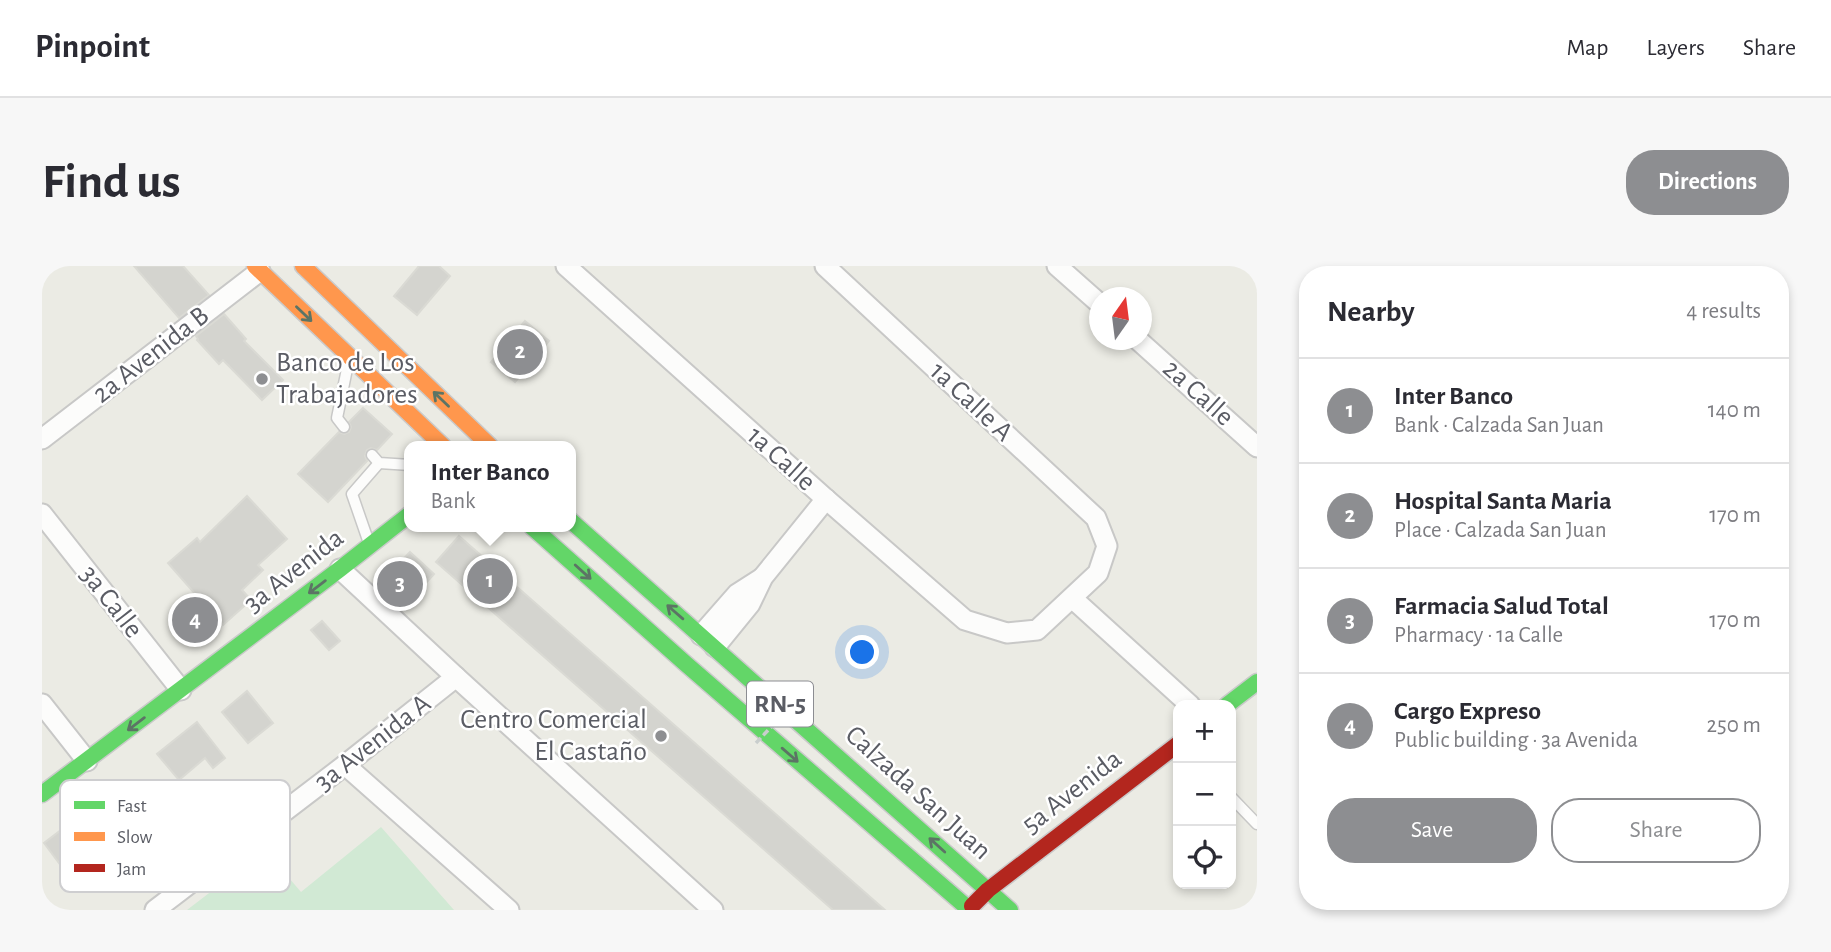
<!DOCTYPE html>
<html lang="en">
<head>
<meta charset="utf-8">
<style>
  body { margin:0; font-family:"Alegreya Sans",sans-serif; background:#f7f7f7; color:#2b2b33 }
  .controls { position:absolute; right:21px; bottom:21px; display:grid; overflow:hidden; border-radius:14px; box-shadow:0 4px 10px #0003 }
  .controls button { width:63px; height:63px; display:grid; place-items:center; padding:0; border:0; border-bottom:2px solid #e1e1e2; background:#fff; color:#2b2b33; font:35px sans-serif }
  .compass { position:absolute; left:1047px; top:21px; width:63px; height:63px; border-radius:50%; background:#fff; box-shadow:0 4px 10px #0003; rotate:14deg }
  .you { position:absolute; left:821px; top:387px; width:24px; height:24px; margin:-18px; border:5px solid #fff; border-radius:50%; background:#1a73e8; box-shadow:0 0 0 10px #1a73e833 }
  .badge { display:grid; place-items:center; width:46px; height:46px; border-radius:50%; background:#8d8e91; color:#fff; font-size:23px; font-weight:700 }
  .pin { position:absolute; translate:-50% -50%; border:4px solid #fff; box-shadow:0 2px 7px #0006 }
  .popup { position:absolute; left:362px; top:175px; width:172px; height:91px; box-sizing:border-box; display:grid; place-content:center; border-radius:14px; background:#fff; filter:drop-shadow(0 2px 5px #0005); font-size:23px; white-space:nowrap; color:#7c7c81 }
  .popup b { font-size:26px; color:#2b2b33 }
  .popup::after { content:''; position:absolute; left:50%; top:100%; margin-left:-14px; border:14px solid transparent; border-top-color:#fff }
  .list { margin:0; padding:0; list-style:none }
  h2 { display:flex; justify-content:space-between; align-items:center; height:91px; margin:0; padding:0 28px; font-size:30px }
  h2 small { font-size:23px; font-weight:400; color:#7c7c81 }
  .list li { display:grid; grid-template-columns:46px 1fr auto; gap:21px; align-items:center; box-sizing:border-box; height:105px; padding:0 28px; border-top:2px solid #e1e1e2 }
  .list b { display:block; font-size:26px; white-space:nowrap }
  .list p { margin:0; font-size:23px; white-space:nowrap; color:#7c7c81 }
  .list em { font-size:23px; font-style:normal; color:#7c7c81 }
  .actions { display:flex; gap:14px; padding:21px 28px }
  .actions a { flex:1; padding:16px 0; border:2px solid #8d8e91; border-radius:28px; text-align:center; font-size:24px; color:#8d8e91 }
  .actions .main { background:#8d8e91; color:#fff }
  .icon { flex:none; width:38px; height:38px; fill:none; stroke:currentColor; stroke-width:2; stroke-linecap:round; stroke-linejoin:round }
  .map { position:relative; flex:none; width:1215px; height:644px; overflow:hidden; border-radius:28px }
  header { display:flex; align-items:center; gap:42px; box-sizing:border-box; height:98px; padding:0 35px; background:#fff; border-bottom:2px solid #e1e1e2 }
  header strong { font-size:33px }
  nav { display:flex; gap:38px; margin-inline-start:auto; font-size:24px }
  .intro { display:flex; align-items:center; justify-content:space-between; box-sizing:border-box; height:168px; padding:0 42px }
  h1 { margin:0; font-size:49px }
  .button { padding:18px 32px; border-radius:28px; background:#8d8e91; color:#fff; font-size:24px; font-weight:700 }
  main { display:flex; gap:42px; padding:0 42px }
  aside { flex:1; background:#fff; border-radius:28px; box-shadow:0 4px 10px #0003 }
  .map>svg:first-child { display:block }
  .green { fill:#d1e9d4 }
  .building { fill:#d4d4cf; stroke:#dadad4; stroke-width:2 }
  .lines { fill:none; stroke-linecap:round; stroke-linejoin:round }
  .lane-casing { stroke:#c8c8c7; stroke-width:13 }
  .street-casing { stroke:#c8c8c7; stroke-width:23 }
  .fast-casing { stroke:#cacaca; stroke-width:19 }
  .slow-casing { stroke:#cacaca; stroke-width:19 }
  .jam-casing { stroke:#cacaca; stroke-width:19 }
  .lane { stroke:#fcfcfb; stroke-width:10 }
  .street { stroke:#fcfcfb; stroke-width:19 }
  .fast { stroke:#63d668; stroke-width:16 }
  .slow { stroke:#ff974d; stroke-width:16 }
  .jam { stroke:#b3261e; stroke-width:16 }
  .path-bridge { stroke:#c9cecd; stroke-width:3.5; stroke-dasharray:7 3.5; stroke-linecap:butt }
  .oneway { stroke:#5c7465 }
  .poi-dot { fill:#8d8e91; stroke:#fff; stroke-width:2.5 }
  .labels { text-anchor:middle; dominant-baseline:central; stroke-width:5; stroke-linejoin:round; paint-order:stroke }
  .shield { fill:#fff; stroke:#8c8d92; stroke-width:2 }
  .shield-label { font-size:26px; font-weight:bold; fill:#5a5c64 }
  .street-label { font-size:28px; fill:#5a5c64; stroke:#fff }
  .poi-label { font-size:28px; fill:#5a5c64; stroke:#fff; text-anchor:start }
  .key { fill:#fff; stroke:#ceced0; stroke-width:2 }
  .key-label { font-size:19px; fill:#5a5c64 }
</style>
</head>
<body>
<header>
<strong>Pinpoint</strong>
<nav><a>Map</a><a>Layers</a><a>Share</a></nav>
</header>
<div class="intro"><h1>Find us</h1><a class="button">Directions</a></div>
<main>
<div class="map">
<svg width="1215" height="644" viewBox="0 0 1215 644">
  <rect width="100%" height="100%" fill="#ebebe4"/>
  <polygon class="green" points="339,561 412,644 145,644 223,584 259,626"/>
  <g class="building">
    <polygon points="92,0 141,0 167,29 137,52"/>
    <polygon points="377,0 397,0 408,10 375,49 352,30"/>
    <polygon points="182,48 204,73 202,75 241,114 220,134 181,94 177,98 155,74 156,73 154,70"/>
    <polygon points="483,55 507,75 473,116 449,96"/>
    <polygon points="321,142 350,168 335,184 329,182 325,184 323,190 325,195 286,236 256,208 297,166 302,168 307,166 309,161 307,156"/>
    <polygon points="205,230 245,273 216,299 221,304 200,324 209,334 181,359 179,356 155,375 133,346 155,330 126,297 155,272 158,276"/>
    <polygon points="417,270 843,644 791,644 394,296"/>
    <polygon points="368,286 392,308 363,340 339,317"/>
    <polygon points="280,355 298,375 287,384 269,364"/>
    <polygon points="205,425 231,457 206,477 180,446"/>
    <polygon points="155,456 183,492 171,502 163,492 137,514 115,488"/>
    <polygon points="40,548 67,583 29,613 2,577"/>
  </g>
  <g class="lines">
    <g class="lane-casing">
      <g id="lane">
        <polyline points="302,161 295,152 306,98"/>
        <polyline points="330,189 337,197 368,199"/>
        <polyline points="327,277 310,228 337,197"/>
        <polyline points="1189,531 1215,558"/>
      </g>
    </g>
    <g class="street-casing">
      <g id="street">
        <polyline points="524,0 784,233 923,354 965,367 995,364 1056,307 1065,280 1054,252 783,0"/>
        <polyline points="1015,0 1058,38"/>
        <polyline points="1096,74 1215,181"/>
        <polyline points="0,173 218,5"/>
        <polyline points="0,248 139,424"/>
        <polyline points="298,303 414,411 671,644"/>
        <polyline points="1030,332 1148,439"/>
        <polyline points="659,369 695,328 720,312"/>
        <polyline points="673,381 708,338 721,311 784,233"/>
        <polyline points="0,438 45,495"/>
        <polyline points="303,499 467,644"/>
        <polyline points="113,644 303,499 414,411"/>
      </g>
    </g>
    <g class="fast-casing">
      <g id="fast">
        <polyline points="528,254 968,644"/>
        <polyline points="490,261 644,398 928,644"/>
        <polyline points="1185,439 1215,416"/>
        <polyline points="0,528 298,303 368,248"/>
      </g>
    </g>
    <g class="slow-casing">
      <g id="slow">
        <polyline points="213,0 401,180"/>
        <polyline points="261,0 448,180"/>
      </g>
    </g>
    <g class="jam-casing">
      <polyline id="jam" points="930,640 946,624 1136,478"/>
    </g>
    <use href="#lane" class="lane"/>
    <use href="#street" class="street"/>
    <use href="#fast" class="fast"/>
    <use href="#slow" class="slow"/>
    <use href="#jam" class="jam"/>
    <polyline class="path-bridge" points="714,477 750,439"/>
  </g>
  <defs><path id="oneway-shaft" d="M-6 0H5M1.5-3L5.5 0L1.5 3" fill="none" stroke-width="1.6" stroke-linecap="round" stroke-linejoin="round" transform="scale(1.75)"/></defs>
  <g class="oneway">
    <use href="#oneway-shaft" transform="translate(262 48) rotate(44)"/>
    <use href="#oneway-shaft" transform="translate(399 133) rotate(-136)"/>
    <use href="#oneway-shaft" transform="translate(541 306) rotate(42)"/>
    <use href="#oneway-shaft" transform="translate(275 321) rotate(143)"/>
    <use href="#oneway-shaft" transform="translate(633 346) rotate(-139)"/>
    <use href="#oneway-shaft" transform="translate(94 458) rotate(143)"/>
    <use href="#oneway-shaft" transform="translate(748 489) rotate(41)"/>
    <use href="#oneway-shaft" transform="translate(895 579) rotate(-138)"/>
  </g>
  <g class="poi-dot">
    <circle cx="220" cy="113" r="7"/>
    <circle cx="619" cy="470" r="7"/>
  </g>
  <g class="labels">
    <rect class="shield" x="705" y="415.5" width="66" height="45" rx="5"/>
    <g class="shield-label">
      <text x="738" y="438">RN-5</text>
    </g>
    <g class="street-label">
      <text transform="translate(109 89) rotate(-38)">2a Avenida B</text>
      <text transform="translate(1156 127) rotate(42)">2a Calle</text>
      <text transform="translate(929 136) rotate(43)">1a Calle A</text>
      <text transform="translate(739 193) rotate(42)">1a Calle</text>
      <text transform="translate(252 305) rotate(-38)">3a Avenida</text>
      <text transform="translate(69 336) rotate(52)">3a Calle</text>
      <text transform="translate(331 477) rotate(-38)">3a Avenida A</text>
      <text transform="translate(1030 526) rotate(-38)">5a Avenida</text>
      <text transform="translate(876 527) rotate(42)">Calzada San Juan</text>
    </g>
    <g class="poi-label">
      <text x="234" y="97">Banco de Los<tspan x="234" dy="32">Trabajadores</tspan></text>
      <text x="605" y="454" text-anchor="end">Centro Comercial<tspan x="605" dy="32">El Castaño</tspan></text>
    </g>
  </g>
  <rect x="18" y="514" width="230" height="112" rx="10" class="key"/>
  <rect x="32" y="535" width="31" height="8" fill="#63d668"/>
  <rect x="32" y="566" width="31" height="9" fill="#ff974d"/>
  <rect x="32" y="598" width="31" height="8" fill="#b3261e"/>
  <g class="key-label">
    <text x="75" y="546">Fast</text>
    <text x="75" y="577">Slow</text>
    <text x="75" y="609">Jam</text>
  </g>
</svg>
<div class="controls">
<button>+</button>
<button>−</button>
<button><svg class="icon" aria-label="locate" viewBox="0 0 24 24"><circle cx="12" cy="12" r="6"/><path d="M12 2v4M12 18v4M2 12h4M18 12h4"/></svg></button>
</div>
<svg class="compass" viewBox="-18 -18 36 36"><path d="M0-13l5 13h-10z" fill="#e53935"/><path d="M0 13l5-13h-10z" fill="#7c7c81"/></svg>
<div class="you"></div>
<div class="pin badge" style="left:448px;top:315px">1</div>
<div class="popup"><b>Inter Banco</b>Bank</div>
<div class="pin badge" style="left:478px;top:86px">2</div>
<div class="pin badge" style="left:358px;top:318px">3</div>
<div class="pin badge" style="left:153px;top:354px">4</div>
</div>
<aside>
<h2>Nearby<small>4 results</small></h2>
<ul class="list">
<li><span class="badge">1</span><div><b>Inter Banco</b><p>Bank · Calzada San Juan</p></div><em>140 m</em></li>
<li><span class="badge">2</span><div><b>Hospital Santa Maria</b><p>Place · Calzada San Juan</p></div><em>170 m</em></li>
<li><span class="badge">3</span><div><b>Farmacia Salud Total</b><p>Pharmacy · 1a Calle</p></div><em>170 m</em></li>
<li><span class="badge">4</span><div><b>Cargo Expreso</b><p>Public building · 3a Avenida</p></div><em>250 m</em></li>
</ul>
<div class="actions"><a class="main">Save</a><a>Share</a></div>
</aside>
</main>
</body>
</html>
